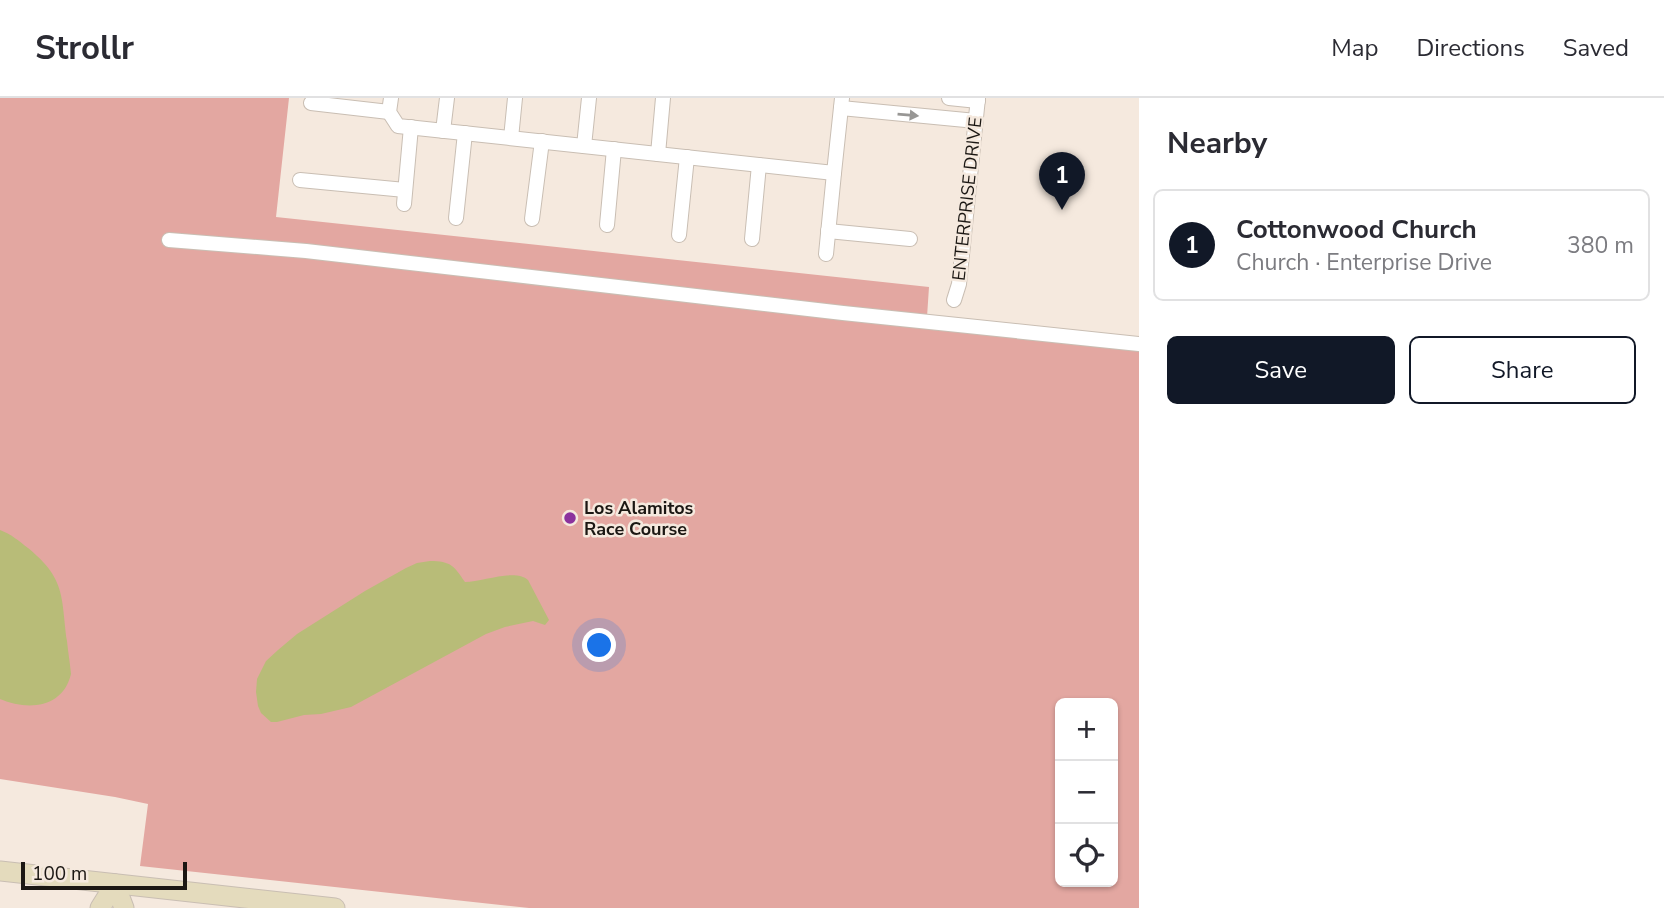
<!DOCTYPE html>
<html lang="en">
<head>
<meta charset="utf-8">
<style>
  body { margin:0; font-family:"Nunito Sans",sans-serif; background:#f2f2f3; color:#2b2b33 }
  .controls { position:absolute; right:21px; bottom:21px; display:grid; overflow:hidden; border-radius:10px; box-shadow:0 2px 5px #0004 }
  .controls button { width:63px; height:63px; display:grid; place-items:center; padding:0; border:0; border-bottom:2px solid #e1e1e2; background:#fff; color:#2b2b33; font:35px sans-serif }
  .scale { position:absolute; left:21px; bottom:18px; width:166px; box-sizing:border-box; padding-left:7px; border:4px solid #1b1713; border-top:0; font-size:19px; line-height:24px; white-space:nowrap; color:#1b1713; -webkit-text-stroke:5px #f5e9de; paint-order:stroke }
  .you { position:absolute; left:600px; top:548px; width:24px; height:24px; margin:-18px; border:5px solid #fff; border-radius:50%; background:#1a73e8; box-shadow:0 0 0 10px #1a73e833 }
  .badge { display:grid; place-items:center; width:46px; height:46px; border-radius:50%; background:#111827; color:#fff; font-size:23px; font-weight:700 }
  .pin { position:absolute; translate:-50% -58px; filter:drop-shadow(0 2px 4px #0008) }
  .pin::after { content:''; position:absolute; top:37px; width:24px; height:21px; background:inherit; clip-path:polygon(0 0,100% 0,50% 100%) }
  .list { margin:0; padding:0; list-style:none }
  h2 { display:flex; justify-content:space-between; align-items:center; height:91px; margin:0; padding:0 28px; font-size:30px }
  h2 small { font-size:23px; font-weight:400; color:#7c7c81 }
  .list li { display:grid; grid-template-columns:46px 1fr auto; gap:21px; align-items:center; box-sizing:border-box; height:112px; margin:0 14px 14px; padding:0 14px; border:2px solid #e1e1e2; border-radius:10px }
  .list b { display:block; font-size:26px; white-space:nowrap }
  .list p { margin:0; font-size:23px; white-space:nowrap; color:#7c7c81 }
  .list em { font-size:23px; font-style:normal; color:#7c7c81 }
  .actions { display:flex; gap:14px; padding:21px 28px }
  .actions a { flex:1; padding:16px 0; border:2px solid #111827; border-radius:10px; text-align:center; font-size:24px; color:#111827 }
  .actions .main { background:#111827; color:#fff }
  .icon { flex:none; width:38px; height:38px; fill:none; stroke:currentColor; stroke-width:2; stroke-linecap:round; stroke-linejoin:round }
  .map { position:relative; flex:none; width:1139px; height:810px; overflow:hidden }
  header { display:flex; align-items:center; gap:42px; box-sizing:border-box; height:98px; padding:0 35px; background:#fff; border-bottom:2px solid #e1e1e2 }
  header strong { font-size:33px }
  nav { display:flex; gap:38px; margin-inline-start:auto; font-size:24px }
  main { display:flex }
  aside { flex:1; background:#fff }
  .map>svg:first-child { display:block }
  .green { fill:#e3a7a1; fill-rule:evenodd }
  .water { fill:#b8bc78 }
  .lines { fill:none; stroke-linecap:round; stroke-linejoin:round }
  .street-casing { stroke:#c9beb3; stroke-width:16 }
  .secondary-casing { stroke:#c9beb3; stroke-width:21 }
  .street { stroke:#fff; stroke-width:14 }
  .secondary { stroke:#e4dbbd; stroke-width:19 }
  .oneway { fill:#989795 }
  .poi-dot { fill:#8c329d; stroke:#f5e9de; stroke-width:2.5 }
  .labels { text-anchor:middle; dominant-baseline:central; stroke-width:5; stroke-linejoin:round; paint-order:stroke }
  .street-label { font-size:18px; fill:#1b1713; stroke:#f5e9de }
  .poi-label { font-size:18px; font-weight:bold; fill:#1b1713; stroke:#f5e9de; text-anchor:start }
</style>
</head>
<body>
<header>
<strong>Strollr</strong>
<nav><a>Map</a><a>Directions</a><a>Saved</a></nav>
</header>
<main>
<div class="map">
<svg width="1139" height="810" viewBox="0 0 1139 810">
  <rect width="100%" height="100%" fill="#f5e9de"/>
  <path class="green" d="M0,0H289L276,119L929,189L927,219L1139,242V810H529L140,768L148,706L115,699L0,681ZM1060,605H1113V784H1060Z"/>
  <g class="water">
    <path d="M0,432C11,436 19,443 28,450C66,481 61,498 67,543C68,554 70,565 71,576C63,610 28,613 0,601Z"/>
    <path d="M430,463C451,463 454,468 465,484C483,484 515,470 528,482L549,522L545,527L533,523L505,529L486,536L351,609L321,616L304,617L277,624H271L261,615L258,608L256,594L257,581L266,563L278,552L297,536L365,493L406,470L417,465Z"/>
  </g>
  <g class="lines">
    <g class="street-casing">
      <g id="street">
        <polyline points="391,0 389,14 398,28 834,75 842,0"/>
        <polyline points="949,0 978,3"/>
        <polyline points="311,5 389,14"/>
        <polyline points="841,10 976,23"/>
        <polyline points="443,33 447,0"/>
        <polyline points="511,40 515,0"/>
        <polyline points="584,48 589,0"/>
        <polyline points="658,56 663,0"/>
        <polyline points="300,82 405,92"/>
        <polyline points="404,106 411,29"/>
        <polyline points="456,120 465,35"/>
        <polyline points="532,121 542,43"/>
        <polyline points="607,127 614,51"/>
        <polyline points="828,133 910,141"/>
        <polyline points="679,137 687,59"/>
        <polyline points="752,141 759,67"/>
        <polyline points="169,142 306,153 843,215 1139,246"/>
        <polyline points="826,156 834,75"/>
        <polyline points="954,202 959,186 978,0"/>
      </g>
    </g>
    <g class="secondary-casing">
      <g id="secondary">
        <polyline points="0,773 335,810"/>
        <polyline points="115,786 124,810"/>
        <polyline points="100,810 115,786"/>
      </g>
    </g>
    <use href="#street" class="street"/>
    <use href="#secondary" class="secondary"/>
  </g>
  <defs><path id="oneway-solid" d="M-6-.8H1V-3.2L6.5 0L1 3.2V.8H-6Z" transform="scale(1.75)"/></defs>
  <use class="oneway" href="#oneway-solid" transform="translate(908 17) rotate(5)"/>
  <circle class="poi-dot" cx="570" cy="420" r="7"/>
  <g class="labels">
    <g class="street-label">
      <text transform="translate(967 101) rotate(-84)">ENTERPRISE DRIVE</text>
    </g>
    <g class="poi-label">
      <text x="584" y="410">Los Alamitos<tspan x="584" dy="21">Race Course</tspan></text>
    </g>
  </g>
</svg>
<div class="controls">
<button>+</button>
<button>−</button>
<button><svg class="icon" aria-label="locate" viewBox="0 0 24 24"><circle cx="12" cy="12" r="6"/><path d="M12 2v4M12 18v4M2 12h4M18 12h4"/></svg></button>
</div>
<div class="scale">100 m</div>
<div class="you"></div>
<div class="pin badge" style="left:1062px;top:112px">1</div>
</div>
<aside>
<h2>Nearby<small></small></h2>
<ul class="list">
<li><span class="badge">1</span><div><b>Cottonwood Church</b><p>Church · Enterprise Drive</p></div><em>380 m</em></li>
</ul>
<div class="actions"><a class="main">Save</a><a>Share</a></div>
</aside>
</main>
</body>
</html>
